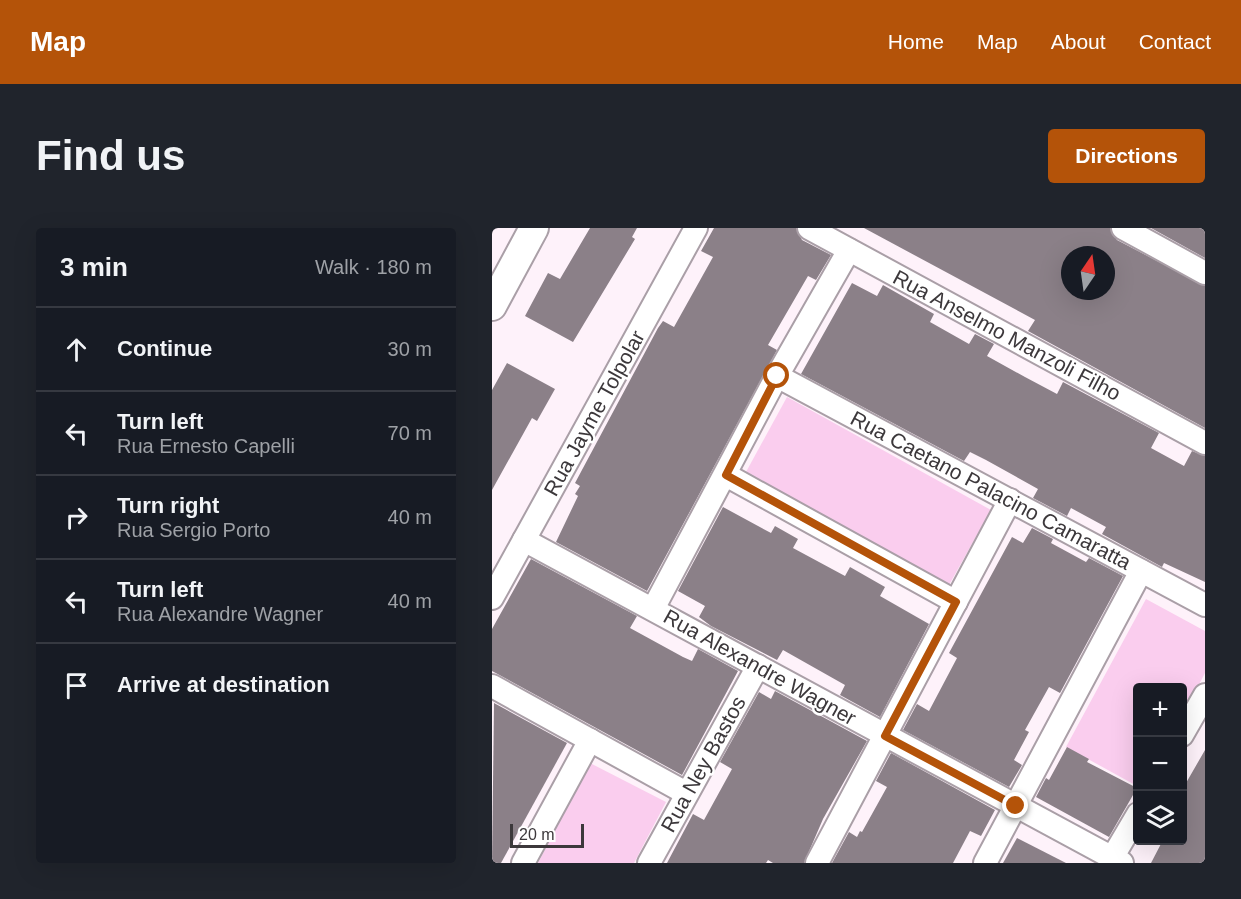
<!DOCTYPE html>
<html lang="en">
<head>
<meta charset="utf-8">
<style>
  body { margin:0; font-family:Arial,sans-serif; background:#20242c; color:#f1f3f6 }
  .controls { position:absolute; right:18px; bottom:18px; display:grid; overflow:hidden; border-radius:6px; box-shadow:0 6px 24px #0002 }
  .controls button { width:54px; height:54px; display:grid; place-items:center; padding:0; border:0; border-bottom:2px solid #363941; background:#171b24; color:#f1f3f6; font:30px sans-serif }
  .compass { position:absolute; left:569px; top:18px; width:54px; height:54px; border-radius:50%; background:#171b24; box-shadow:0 6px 24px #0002; rotate:13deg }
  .scale { position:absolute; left:18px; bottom:15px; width:74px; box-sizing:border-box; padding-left:6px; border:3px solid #3c383b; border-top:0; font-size:16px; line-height:21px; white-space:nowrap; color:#3c383b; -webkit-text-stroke:4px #fff; paint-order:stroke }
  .stop { position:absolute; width:18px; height:18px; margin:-14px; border:4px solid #b45309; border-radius:50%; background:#fff }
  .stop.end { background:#b45309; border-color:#fff; box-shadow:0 2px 6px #0008 }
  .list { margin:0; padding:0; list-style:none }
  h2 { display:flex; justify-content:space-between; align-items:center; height:78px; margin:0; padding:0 24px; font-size:26px }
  h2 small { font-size:20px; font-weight:400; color:#9ea1a6 }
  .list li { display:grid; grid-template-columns:39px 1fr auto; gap:18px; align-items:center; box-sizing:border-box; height:84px; padding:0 24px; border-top:2px solid #363941 }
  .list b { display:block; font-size:22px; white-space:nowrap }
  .list p { margin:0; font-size:20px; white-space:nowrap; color:#9ea1a6 }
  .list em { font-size:20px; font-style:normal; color:#9ea1a6 }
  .icon { flex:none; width:33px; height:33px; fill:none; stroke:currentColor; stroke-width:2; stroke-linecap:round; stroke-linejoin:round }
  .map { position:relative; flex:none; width:713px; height:635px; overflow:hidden; border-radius:6px }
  header { display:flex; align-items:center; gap:36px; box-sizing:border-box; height:84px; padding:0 30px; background:#b45309; color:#fff }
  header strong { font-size:28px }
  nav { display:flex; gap:33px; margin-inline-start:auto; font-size:21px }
  .intro { display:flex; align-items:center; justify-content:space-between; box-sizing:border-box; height:144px; padding:0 36px }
  h1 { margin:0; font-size:42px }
  .button { padding:15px 27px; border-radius:6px; background:#b45309; color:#fff; font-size:21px; font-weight:700 }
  main { display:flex; gap:36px; padding:0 36px }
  aside { flex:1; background:#171b24; border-radius:6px; box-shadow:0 6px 24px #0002 }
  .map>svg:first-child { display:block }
  .green { fill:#facdee }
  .building { fill:#8b8088; fill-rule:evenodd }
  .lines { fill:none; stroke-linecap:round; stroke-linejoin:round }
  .minor-casing { stroke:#aa9fa7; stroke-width:26 }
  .tertiary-casing { stroke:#aa9fa7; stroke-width:32 }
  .minor { stroke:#fff; stroke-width:22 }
  .tertiary { stroke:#fff; stroke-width:28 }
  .route { stroke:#b45309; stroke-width:8 }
  .labels { text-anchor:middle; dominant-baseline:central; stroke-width:5; stroke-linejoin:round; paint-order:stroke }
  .street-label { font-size:21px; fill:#3c383b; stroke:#fff }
</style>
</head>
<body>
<header>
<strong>Map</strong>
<nav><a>Home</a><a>Map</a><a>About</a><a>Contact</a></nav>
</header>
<div class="intro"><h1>Find us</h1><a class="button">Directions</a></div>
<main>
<aside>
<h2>3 min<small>Walk · 180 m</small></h2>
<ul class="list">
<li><svg class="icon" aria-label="ahead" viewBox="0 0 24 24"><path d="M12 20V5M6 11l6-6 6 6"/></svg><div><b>Continue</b></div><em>30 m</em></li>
<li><svg class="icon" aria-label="left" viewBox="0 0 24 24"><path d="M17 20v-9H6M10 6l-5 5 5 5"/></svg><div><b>Turn left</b><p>Rua Ernesto Capelli</p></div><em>70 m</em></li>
<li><svg class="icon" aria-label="right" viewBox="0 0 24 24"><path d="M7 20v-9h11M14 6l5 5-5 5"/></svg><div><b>Turn right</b><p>Rua Sergio Porto</p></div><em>40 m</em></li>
<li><svg class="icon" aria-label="left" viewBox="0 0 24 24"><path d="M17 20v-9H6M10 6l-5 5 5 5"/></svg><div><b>Turn left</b><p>Rua Alexandre Wagner</p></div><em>40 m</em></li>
<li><svg class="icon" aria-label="arrive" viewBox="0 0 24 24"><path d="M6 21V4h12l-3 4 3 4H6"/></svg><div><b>Arrive at destination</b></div></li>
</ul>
</aside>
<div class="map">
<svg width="713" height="635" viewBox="0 0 713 635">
  <rect width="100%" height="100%" fill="#fef2fa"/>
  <g class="green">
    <polygon points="295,169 499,282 457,357 254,244"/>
    <polygon points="654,371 713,403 713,445 691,487 690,460 646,460 645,558 574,519"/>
    <polygon points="98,535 174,574 142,635 46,635"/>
  </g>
  <g class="building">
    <polygon points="98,0 145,0 140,9 143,11 81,114 33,88 56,45 68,51"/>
    <polygon points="222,0 304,0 310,12 339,27 324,52 316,48 276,117 285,122 155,363 64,314 86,268 83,266 88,258 83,255 166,100 171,93 182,99 221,29 209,23"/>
    <path d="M372,0H618L625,12L713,58V200L536,103L543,92ZM578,27H614V63H578Z"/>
    <polygon points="659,0 713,0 713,30"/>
    <polygon points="360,55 385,68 391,57 442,86 438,94 477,116 483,106 502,116 495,128 533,149 565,166 571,154 667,205 659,220 692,238 700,223 713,228 713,354 672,335 670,339 610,306 614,299 579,280 575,288 541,270 546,261 494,232 478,224 472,233 309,146"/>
    <polygon points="15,135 63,161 45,193 40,190 0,262 0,162"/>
    <polygon points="231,279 279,305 283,298 306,311 301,320 353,348 358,339 393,359 388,368 437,396 388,489 348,467 353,457 291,422 285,432 219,398 207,389 213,378 186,363"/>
    <polygon points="540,300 561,311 559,315 594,334 597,330 631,348 568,465 557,459 533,502 537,504 522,532 530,537 517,559 411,502 425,476 437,483 465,430 457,425 520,309 531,315"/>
    <polygon points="39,331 145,388 138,400 191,429 200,433 206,421 246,443 190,547 0,443 0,401"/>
    <polygon points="283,463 375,513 331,591 312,635 281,635 276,632 274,635 175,635 201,586 212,592 240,541 228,534 267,464 279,471"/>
    <polygon points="2,475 75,515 9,635 0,635"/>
    <polygon points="575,519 597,531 595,534 645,560 617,609 544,569 554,550 557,552"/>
    <polygon points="713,522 713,635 659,635 671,612 690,612 690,562"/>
    <polygon points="399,525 503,582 489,608 478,603 461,635 340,635 357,604 365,609 368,603 370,604 395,559 384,553"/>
    <polygon points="525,610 574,635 511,635"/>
  </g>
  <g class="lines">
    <g class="minor-casing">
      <g id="minor">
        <polyline points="317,0 713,215"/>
        <polyline points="631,0 713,45"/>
        <polyline points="285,148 713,377"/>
        <polyline points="234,247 464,374"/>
        <polyline points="32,312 630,635"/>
        <polyline points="0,370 204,0"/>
        <polyline points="161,381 285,148 357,22"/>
        <polyline points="0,458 194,565"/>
        <polyline points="690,507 713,467"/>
        <polyline points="620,630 646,586"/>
        <polyline points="31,635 98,512"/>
        <polyline points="157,635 266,438"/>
        <polyline points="325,635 518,272"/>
        <polyline points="493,635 649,343"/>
      </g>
    </g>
    <g class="tertiary-casing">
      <polyline id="tertiary" points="0,78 42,0"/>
    </g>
    <use href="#minor" class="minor"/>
    <use href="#tertiary" class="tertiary"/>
  </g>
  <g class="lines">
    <polyline class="route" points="285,148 234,247 464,374 393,508 524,578"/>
  </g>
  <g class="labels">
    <g class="street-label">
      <text transform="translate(515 107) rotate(28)">Rua Anselmo Manzoli Filho</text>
      <text transform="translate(102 185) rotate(-61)">Rua Jayme Tolpolar</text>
      <text transform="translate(499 262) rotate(28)">Rua Caetano Palacino Camaratta</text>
      <text transform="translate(268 439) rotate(29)">Rua Alexandre Wagner</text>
      <text transform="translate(211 536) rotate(-61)">Rua Ney Bastos</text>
    </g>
  </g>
</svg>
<div class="controls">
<button>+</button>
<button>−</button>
<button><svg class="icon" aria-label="layers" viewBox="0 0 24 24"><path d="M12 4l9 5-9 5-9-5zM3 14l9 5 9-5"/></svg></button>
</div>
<svg class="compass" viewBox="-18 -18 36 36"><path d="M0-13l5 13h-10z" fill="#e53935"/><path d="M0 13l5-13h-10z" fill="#9ea1a6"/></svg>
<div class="scale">20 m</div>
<div class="stop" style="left:285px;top:148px"></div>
<div class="stop end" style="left:524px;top:578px"></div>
</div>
</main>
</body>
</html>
